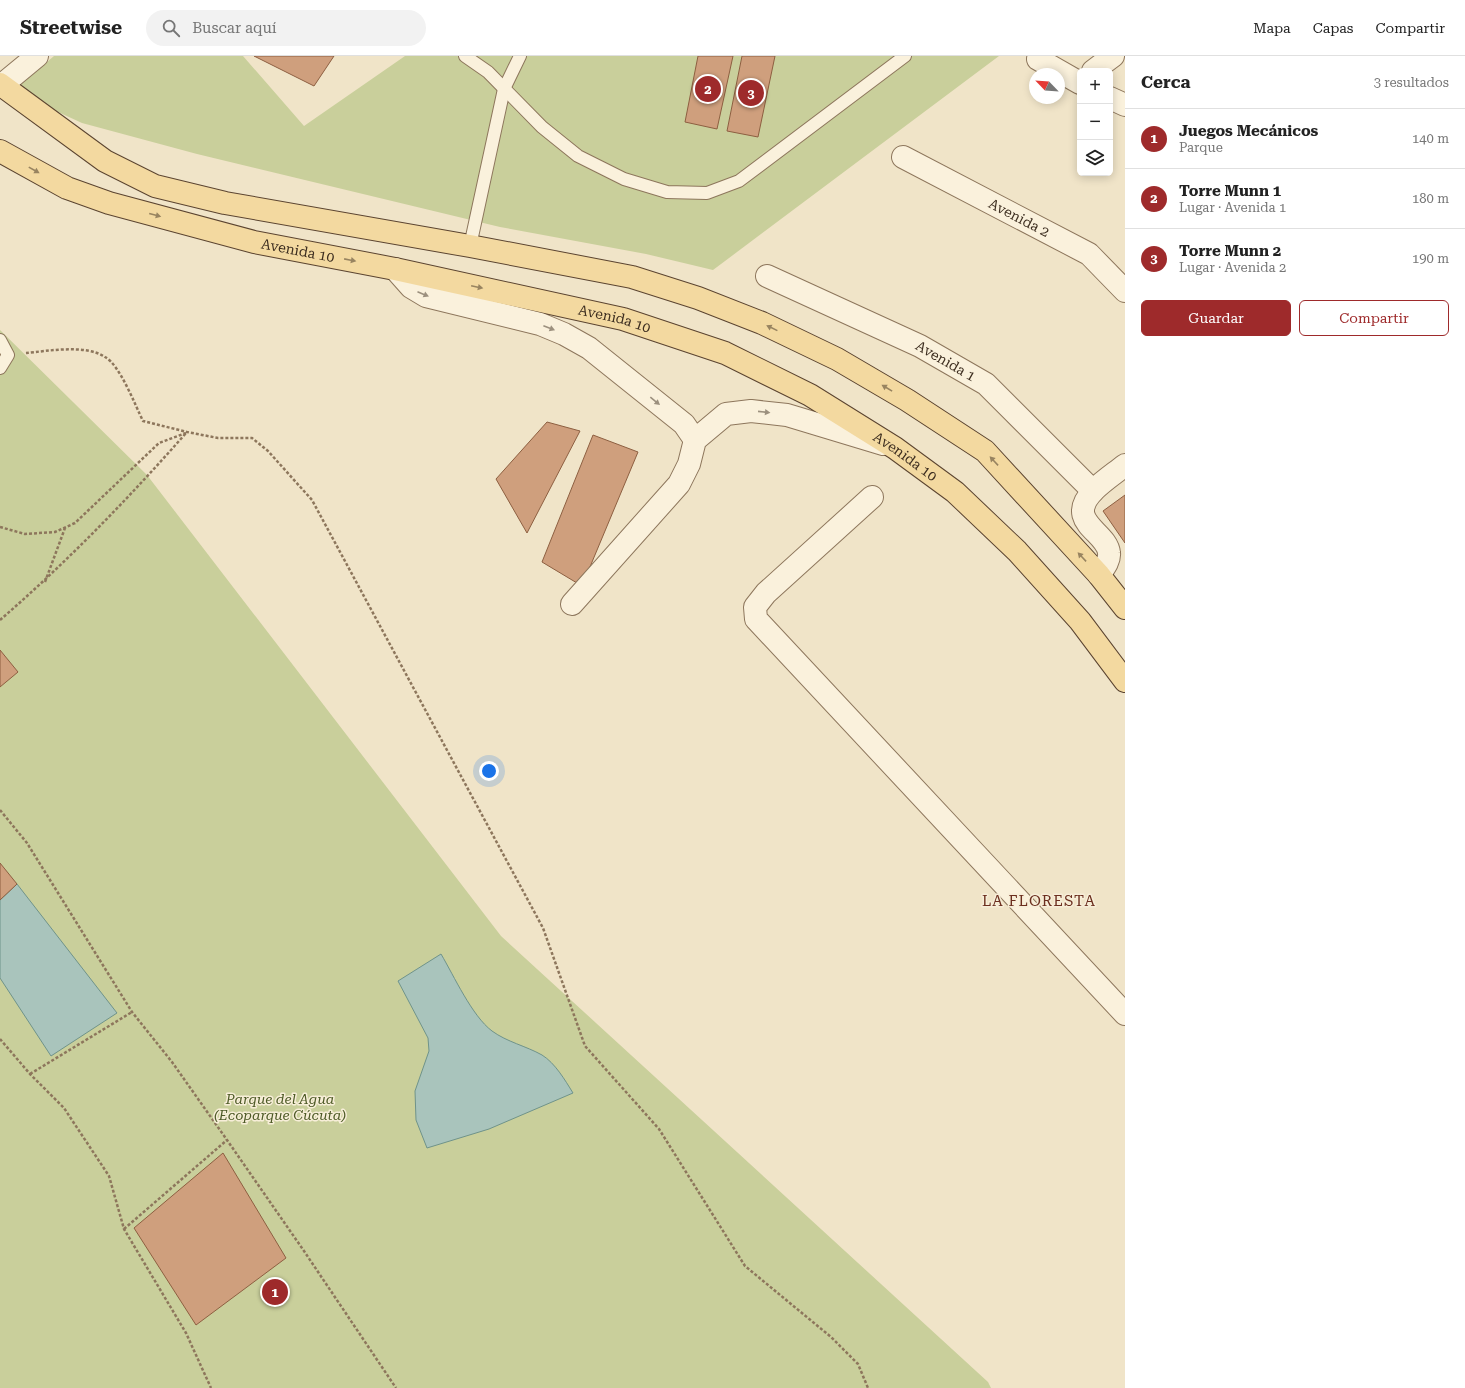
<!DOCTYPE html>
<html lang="es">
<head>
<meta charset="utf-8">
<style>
  body { margin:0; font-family:"Roboto Serif",serif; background:#f2f2f2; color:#222 }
  .controls { position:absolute; right:12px; top:12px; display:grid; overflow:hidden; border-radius:6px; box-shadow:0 2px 10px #0003 }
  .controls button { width:36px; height:36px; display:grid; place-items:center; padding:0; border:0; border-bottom:1px solid #e0e0e0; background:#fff; color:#222; font:20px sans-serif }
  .compass { position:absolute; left:1029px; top:12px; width:36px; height:36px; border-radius:50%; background:#fff; box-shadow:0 2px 10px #0003; rotate:295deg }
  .you { position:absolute; left:489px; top:715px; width:14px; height:14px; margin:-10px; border:3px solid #fff; border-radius:50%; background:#1a73e8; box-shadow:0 0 0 6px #1a73e833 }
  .badge { display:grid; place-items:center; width:26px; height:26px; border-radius:50%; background:#9e2a2b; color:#fff; font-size:13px; font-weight:700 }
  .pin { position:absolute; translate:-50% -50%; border:2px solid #fff; box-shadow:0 1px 4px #0006 }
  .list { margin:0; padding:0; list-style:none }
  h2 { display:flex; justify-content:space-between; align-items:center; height:52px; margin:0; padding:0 16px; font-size:17px }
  h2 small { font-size:13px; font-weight:400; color:#767676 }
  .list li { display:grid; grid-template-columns:26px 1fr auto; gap:12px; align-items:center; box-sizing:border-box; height:60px; padding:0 16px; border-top:1px solid #e0e0e0 }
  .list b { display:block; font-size:15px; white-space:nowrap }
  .list p { margin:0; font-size:13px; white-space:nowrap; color:#767676 }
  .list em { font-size:13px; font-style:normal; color:#767676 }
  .actions { display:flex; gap:8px; padding:12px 16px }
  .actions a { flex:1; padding:9px 0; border:1px solid #9e2a2b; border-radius:6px; text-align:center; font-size:14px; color:#9e2a2b }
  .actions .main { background:#9e2a2b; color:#fff }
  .icon { flex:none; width:22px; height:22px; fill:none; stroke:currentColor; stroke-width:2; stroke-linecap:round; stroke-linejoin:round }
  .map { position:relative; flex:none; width:1125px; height:1332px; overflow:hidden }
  header { display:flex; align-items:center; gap:24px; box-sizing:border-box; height:56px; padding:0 20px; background:#fff; border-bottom:1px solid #e0e0e0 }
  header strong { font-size:19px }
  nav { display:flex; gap:22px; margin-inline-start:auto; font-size:14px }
  .search { width:280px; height:36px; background:#f2f2f2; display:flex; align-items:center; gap:10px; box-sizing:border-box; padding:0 14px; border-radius:22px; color:#767676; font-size:15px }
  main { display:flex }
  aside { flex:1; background:#fff }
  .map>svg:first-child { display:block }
  .green { fill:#c9cf9b }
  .water { fill:#a9c4bc; stroke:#6f938a }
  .building { fill:#cf9f7d; stroke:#8d5f41 }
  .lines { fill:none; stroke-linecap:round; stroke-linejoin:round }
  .lane-casing { stroke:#8d765c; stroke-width:14 }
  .street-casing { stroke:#8d765c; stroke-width:24 }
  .primary-casing { stroke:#5b4430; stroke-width:24 }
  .path { stroke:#8d765c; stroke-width:2.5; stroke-dasharray:3 2; stroke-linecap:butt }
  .lane { stroke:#faf1dc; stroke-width:12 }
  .street { stroke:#faf1dc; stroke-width:22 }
  .primary { stroke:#f3d9a0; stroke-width:22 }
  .oneway { fill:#988460 }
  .oneway2 { fill:#9c907e }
  .labels { text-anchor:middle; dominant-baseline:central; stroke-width:3; stroke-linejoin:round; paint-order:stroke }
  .street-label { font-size:14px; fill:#3d2e20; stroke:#f7eed8 }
  .park-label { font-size:14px; font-style:italic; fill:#4d5a26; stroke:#f7eed8 }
  .neighbourhood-label { font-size:15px; letter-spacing:1px; fill:#6b2e1e; stroke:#f7eed8 }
</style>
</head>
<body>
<header>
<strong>Streetwise</strong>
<div class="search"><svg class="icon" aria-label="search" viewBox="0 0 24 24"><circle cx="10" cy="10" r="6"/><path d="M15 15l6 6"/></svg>Buscar aquí</div>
<nav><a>Mapa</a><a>Capas</a><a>Compartir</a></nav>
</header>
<main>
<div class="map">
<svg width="1125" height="1332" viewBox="0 0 1125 1332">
  <rect width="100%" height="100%" fill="#f0e4c8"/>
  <g class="green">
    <polygon points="54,0 243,0 304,70 405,0 999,0 713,214 646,198 500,171 197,98 82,67 34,45 21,28"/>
    <polygon points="0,274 147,419 501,880 988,1326 991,1332 0,1332"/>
  </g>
  <g class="water">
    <polygon points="17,828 117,957 51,1000 0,922 0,844"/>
    <path d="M441,898C454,920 472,960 492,975C507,986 526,990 542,999C555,1007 565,1024 573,1037L489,1073L427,1092L416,1064L415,1035L429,995L428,982L398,925Z"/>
  </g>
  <g class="building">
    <polygon points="254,0 334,0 314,30"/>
    <polygon points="698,0 733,0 717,73 685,66"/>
    <polygon points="742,0 775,0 758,81 727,75"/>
    <polygon points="547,366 580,375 527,477 496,423"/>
    <polygon points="593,379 638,396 582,530 542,506"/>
    <polygon points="1125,439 1125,487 1103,455"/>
    <polygon points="0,594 18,616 0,631"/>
    <polygon points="0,807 17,828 0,844"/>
    <polygon points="223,1097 286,1202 196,1269 134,1172"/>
  </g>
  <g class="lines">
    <g class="lane-casing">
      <g id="lane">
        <polyline points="465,0 488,16 542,71 578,100 624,123 667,136 707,137 739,125 905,0"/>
        <polyline points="470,190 504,33 520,0"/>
        <polyline points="0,284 8,299 0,312"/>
      </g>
    </g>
    <g class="street-casing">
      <g id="street">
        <polyline points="1038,3 1080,27"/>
        <polyline points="1093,15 1113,0"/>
        <polyline points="2,29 37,0"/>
        <polyline points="1110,42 1125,49"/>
        <path id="s1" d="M903,101L1089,198L1125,235"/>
        <polyline points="395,213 411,231 426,240 540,268 564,278 589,292 684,368 695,384"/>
        <path id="s2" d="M767,220L920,290L986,328L1093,435"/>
        <polyline points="872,441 766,537 755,551 756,563 1125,958"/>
        <path d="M1099,519C1103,513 1110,505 1109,497C1107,475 1063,466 1094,434C1103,425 1115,417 1125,409"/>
        <polyline points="572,548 679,428 689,408 695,384 726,358 751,355 787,359 883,388"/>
      </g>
    </g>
    <g class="primary-casing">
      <g id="primary">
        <polyline points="0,28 105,105 155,130 225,147 470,190 632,221 698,242 762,267 837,303 907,344 985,395 1099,519 1125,552"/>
        <path id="s3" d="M0,95L67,132L109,147L254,186L395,213L623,263L725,297L810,339L895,392L955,436L1017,495L1080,565L1125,625"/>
      </g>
    </g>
    <g class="path">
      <path d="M26,297C48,295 86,288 105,301C120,309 135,349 143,365L187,376L218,382H252L268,395L312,444L543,872L585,990L659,1073L745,1210L831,1281L858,1308L868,1332"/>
      <polyline points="0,471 25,478 55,476 75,467 159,387 186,377"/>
      <polyline points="45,526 65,472"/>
      <path d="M0,564C67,506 128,443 187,376"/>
      <polyline points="0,754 27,787 132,956 172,1006 227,1084 304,1195 396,1332"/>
      <polyline points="0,983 30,1018 64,1052 109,1120 124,1173 186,1277 211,1332"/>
      <polyline points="30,1018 132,956"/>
      <polyline points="124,1173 227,1084"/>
    </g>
    <use href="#lane" class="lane"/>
    <use href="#street" class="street"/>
    <use href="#primary" class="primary"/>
  </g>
  <defs><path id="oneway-solid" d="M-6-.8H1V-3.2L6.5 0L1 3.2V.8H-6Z"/></defs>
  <g class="oneway">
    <use href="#oneway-solid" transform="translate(34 114) rotate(29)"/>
    <use href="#oneway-solid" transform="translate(155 159) rotate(15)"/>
    <use href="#oneway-solid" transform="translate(350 204) rotate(11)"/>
    <use href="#oneway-solid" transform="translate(477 231) rotate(12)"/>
    <use href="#oneway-solid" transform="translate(772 272) rotate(-154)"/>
    <use href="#oneway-solid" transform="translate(887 332) rotate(-149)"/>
    <use href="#oneway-solid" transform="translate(994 405) rotate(-133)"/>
    <use href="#oneway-solid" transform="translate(1082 501) rotate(-133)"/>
  </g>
  <g class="oneway2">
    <use href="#oneway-solid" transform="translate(423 238) rotate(23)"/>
    <use href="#oneway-solid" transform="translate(549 272) rotate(21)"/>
    <use href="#oneway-solid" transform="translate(655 345) rotate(39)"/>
    <use href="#oneway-solid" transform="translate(764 356) rotate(6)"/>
  </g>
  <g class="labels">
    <g class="street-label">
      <text stroke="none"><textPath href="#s1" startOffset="131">Avenida 2</textPath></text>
      <text stroke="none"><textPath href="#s3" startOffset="316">Avenida 10</textPath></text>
      <text stroke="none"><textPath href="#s3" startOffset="640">Avenida 10</textPath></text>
      <text stroke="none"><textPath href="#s2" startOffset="198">Avenida 1</textPath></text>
      <text stroke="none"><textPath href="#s3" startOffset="964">Avenida 10</textPath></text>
    </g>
    <g class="park-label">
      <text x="280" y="1043">Parque del Agua<tspan x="280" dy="16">(Ecoparque Cúcuta)</tspan></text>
    </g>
    <g class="neighbourhood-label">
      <text x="1039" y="845">LA FLORESTA</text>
    </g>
  </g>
</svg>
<div class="controls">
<button>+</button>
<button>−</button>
<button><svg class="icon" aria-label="layers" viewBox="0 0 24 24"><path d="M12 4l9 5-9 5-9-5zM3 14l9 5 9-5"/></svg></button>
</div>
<svg class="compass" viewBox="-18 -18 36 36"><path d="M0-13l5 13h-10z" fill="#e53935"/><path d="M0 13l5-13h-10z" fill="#767676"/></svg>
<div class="you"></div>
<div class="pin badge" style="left:275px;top:1236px">1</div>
<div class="pin badge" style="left:708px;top:33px">2</div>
<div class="pin badge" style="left:751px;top:37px">3</div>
</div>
<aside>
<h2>Cerca<small>3 resultados</small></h2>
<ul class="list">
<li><span class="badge">1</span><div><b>Juegos Mecánicos</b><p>Parque</p></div><em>140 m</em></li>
<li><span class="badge">2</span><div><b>Torre Munn 1</b><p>Lugar · Avenida 1</p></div><em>180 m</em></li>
<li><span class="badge">3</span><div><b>Torre Munn 2</b><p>Lugar · Avenida 2</p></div><em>190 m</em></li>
</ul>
<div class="actions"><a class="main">Guardar</a><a>Compartir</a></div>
</aside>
</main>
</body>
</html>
